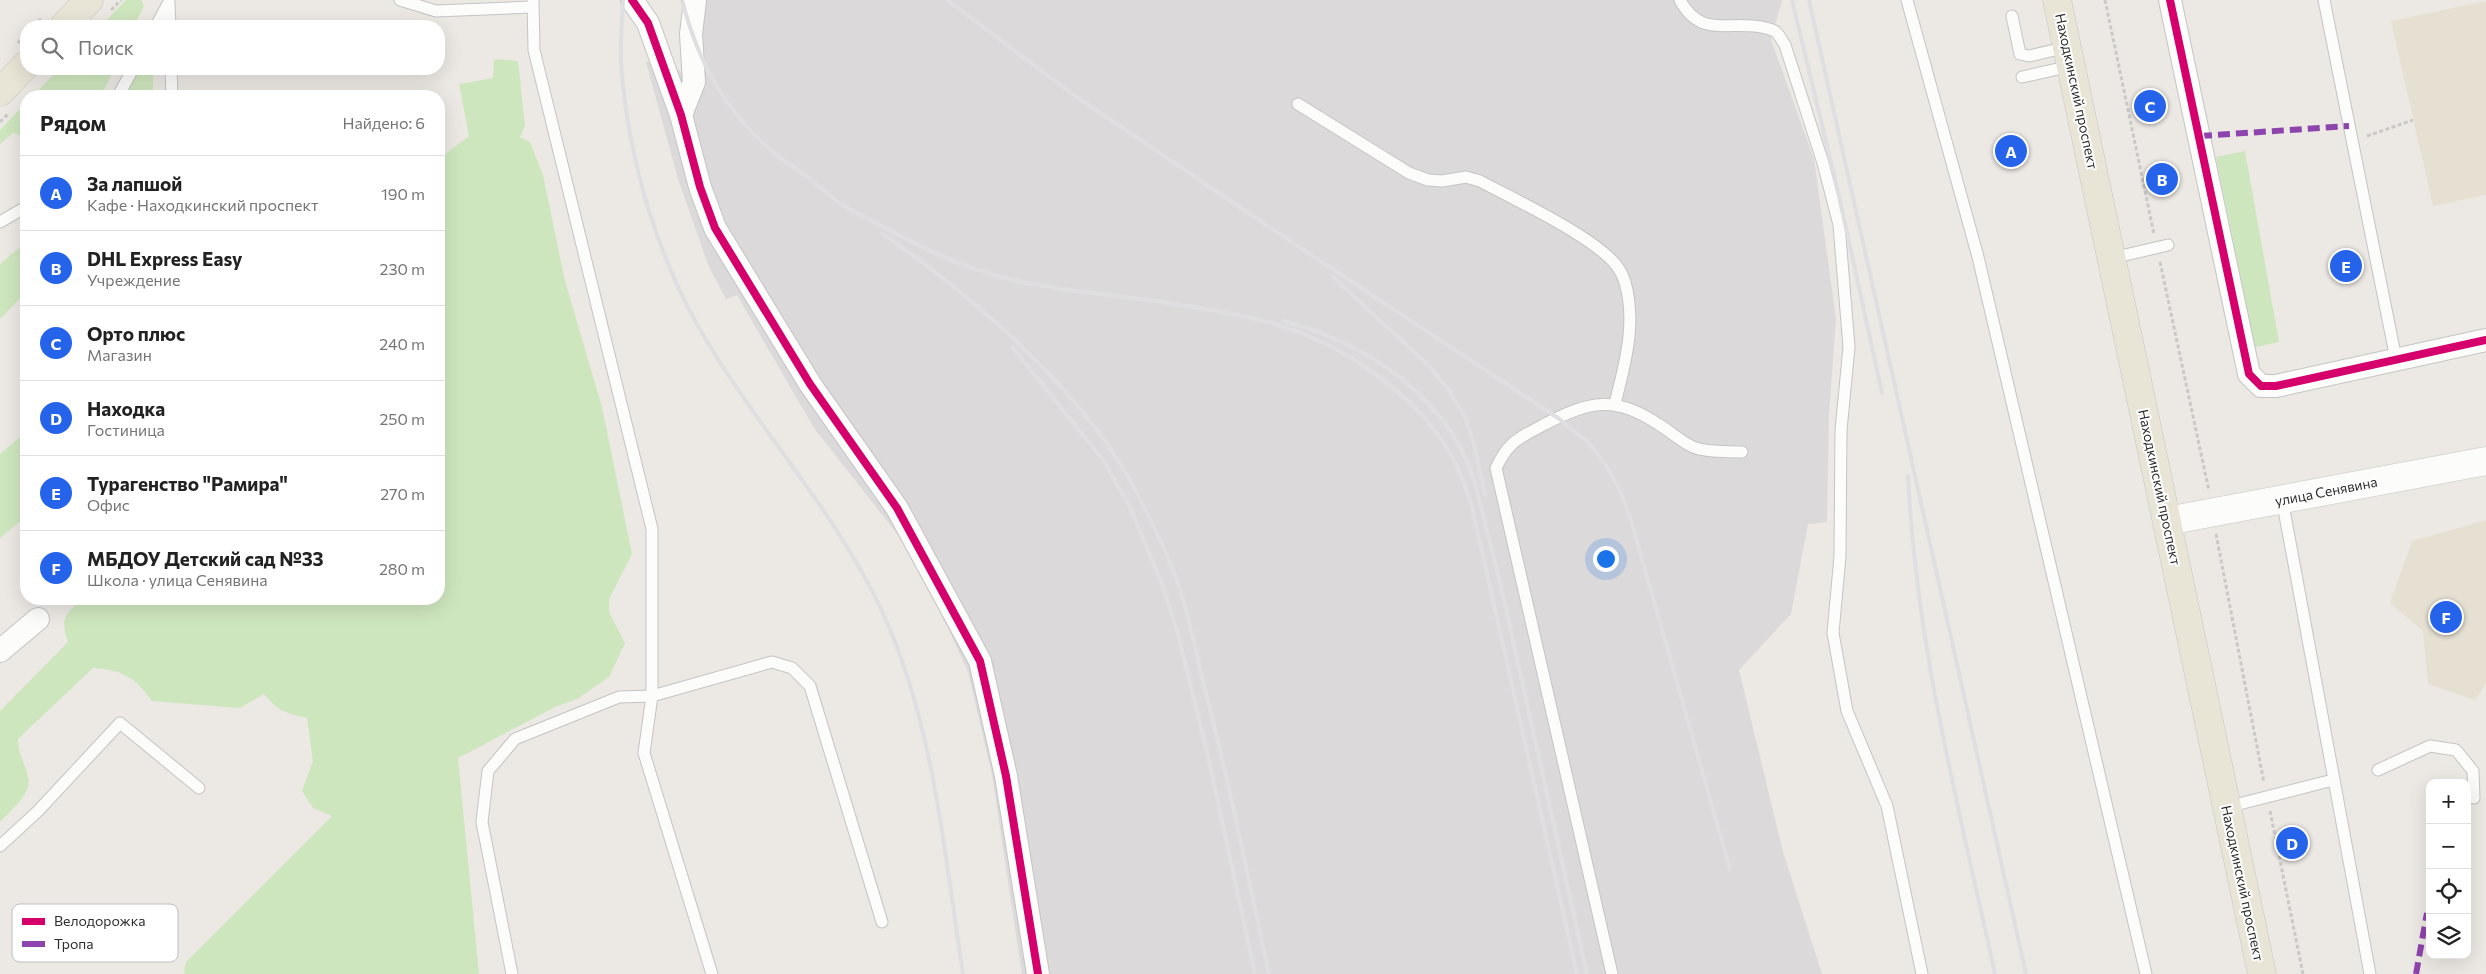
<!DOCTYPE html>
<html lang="ru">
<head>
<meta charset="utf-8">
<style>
  body { margin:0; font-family:Commissioner,sans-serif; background:#f2f2f2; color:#222 }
  .controls { position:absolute; right:15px; bottom:15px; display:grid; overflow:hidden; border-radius:10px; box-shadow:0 5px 20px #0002 }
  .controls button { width:45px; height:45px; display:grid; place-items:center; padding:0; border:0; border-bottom:1px solid #e0e0e0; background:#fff; color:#222; font:25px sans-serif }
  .you { position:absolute; left:1605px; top:558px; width:18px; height:18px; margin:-12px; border:4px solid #fff; border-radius:50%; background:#1a73e8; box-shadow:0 0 0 8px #1a73e833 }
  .badge { display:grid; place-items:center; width:32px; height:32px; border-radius:50%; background:#2563eb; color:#fff; font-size:16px; font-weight:700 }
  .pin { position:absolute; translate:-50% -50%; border:2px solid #fff; box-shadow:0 1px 5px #0006 }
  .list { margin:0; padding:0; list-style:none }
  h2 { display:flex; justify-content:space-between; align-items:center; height:65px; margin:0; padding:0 20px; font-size:21px }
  h2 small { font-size:16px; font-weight:400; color:#767676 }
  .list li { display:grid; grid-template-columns:32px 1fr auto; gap:15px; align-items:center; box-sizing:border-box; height:75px; padding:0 20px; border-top:1px solid #e0e0e0 }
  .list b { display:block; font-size:19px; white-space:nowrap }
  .list p { margin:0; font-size:16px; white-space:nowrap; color:#767676 }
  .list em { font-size:16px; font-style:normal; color:#767676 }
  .icon { flex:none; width:28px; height:28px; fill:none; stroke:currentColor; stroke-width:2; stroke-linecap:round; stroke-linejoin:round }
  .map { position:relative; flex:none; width:2486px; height:974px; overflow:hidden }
  .search { position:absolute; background:#fff; box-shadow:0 5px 20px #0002; left:20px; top:20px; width:425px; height:55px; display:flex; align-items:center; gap:12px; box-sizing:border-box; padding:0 18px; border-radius:20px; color:#767676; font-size:19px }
  .panel { position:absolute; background:#fff; box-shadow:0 5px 20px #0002; left:20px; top:90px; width:425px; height:515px; border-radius:20px }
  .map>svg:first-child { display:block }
  .industrial { fill:#dcd9db }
  .education { fill:#e6e0d3 }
  .green { fill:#cee6be }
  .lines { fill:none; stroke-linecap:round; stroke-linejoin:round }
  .service-casing { stroke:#c5c4c5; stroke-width:13 }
  .minor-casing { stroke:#c5c4c5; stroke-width:24 }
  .tertiary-casing { stroke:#c5c4c5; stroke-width:29 }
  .primary-casing { stroke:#c6c5c4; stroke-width:29 }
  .path { stroke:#c9c9c8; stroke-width:3; stroke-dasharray:4 2.5; stroke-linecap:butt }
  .service { stroke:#fcfcfb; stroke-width:11 }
  .minor { stroke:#fcfcfb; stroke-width:22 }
  .tertiary { stroke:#fcfcfb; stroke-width:28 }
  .primary { stroke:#e8e4d6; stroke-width:28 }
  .rail { stroke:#dfdfe1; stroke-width:4 }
  .quiet { stroke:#8e44ad; stroke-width:6; stroke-dasharray:12 6; stroke-linecap:butt }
  .cycleway-casing { stroke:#fff; stroke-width:11 }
  .cycleway { stroke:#d6006c; stroke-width:8 }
  .labels { text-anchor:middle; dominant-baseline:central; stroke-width:4; stroke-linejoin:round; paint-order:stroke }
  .street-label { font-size:14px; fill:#2e2e2e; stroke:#fff }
  .key { fill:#fff; stroke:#c0c0c0; stroke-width:1 }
  .key-label { font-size:14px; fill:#2e2e2e }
</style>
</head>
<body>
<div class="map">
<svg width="2486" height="974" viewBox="0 0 2486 974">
  <rect width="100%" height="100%" fill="#ece8e4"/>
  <polygon class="industrial" points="686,0 1782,0 1771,40 1814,159 1836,319 1829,414 1827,522 1808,524 1791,614 1739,670 1783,852 1822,974 1022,974 992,775 968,672 948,628 902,540 814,428 737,295 726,299 709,267 678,179 646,62 661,58 706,88 686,13"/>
  <g class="education">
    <polygon points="2486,1 2486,195 2433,206 2391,21"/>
    <polygon points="2486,520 2486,684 2475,700 2428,684 2423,631 2390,603 2412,541"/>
  </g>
  <g class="green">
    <polygon points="126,0 141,0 144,6 134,26 101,26"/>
    <path d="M494,59L518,61L525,126L520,137L530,142L543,175L565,281L602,407L632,554L609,599V612L625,643L609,677L577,699L555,707L458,758L479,974H184L186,962L332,816L313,808L302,791L313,761L307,718C285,713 278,711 264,694L240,708L152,701C135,677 122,670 93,668L18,739C18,754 25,763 28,777C33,793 10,811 0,822V711L68,642C60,618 64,615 82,599H439V155H444L469,136L459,84L493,78Z"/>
    <polygon points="59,69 114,69 101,96 33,96"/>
    <polygon points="144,69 153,71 153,96 125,96 136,75"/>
    <polygon points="26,103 26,143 19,135 13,133 0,144 0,130"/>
    <polygon points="2245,151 2279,342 2255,347 2216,157"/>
    <polygon points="26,242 26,292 0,319 0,264"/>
    <polygon points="26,432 26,520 18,523 0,538 0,454"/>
  </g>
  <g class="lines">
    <g class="service-casing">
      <g id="service">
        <polyline points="400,0 436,11 532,7"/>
        <polyline points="533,0 534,50 652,529 652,696 644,753 712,974"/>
        <path d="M1680,0C1701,40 1731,19 1766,28C1769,29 1774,30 1776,32C1780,36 1782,41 1785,45L1823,163L1839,225L1849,347L1841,430L1840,556L1833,633L1847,711L1887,806L1922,974"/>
        <polyline points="1907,0 1978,257 2146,974"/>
        <polyline points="2324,0 2396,359"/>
        <polyline points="169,4 170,26"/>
        <polyline points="2012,16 2020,54 2029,56 2067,47"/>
        <polyline points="156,26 169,2"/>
        <polyline points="171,69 172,96"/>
        <polyline points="2022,77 2071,66"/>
        <polyline points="118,96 133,69"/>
        <path d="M1298,104L1409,173L1428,180L1442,181L1466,177L1480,181C1513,199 1600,239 1619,269C1630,286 1631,317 1629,336C1627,359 1620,382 1615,404"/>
        <polyline points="0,222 26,207"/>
        <polyline points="2112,258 2168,245"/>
        <polyline points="2282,499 2370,974"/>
        <polyline points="2378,770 2430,746 2456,750 2473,771 2474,798"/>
        <polyline points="2227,807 2333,780"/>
        <polyline points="0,846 38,811 120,723 199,788"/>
        <polyline points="512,974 482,822 488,771 515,739 619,697 652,696 772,662 792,668 810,686 882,922"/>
        <path d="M1612,974L1496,468C1509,440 1520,438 1545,424C1590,401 1615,395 1658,424C1670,431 1680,441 1693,447C1708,453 1726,451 1742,452"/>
      </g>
    </g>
    <g class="minor-casing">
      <g id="minor">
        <polyline points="632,0 648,23 681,115 700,187 715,228 810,384 897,508 980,661 1006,776 1038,974"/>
        <polyline points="2170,0 2249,374 2261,386 2276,386 2486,340"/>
        <polyline points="681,115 694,82 691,34 695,0"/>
        <polyline points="0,651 38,619"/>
      </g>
    </g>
    <g class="tertiary-casing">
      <polyline id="tertiary" points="2167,521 2486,461"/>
    </g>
    <g class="primary-casing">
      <g id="primary">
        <polyline points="2057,0 2262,974"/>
        <polyline points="64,26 89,0"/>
        <polyline points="0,92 26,65"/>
      </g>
    </g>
    <g class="path">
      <polyline points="2105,0 2154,234"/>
      <polyline points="111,10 121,0"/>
      <polyline points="34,26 41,19"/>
      <polyline points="18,43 26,34"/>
      <polyline points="0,122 8,114"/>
      <polyline points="2367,136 2413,120"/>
      <polyline points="2160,262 2209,491"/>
      <polyline points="2216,534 2264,783"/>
      <polyline points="2270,811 2303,974"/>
    </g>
    <use href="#service" class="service"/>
    <use href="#minor" class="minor"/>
    <use href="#tertiary" class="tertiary"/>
    <use href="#primary" class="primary"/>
    <g class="rail">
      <path d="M623,0C622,21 620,43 621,63C628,161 659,265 711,348C765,437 837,515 881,609C934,723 944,851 963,974"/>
      <path d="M682,0C698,62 724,110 773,152C783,161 795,168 806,176C816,184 826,193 837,201C849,210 863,216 876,223C917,245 956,265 1001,277C1058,292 1117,294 1175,304C1204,308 1235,314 1263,321C1338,339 1426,398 1458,469C1464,481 1468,494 1472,507L1577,974"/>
      <polyline points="947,0 1071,93 1269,227 1558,418 1589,443 1605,464 1619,488 1630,517 1730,869"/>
      <polyline points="1792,0 1837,187 1882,393"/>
      <polyline points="1809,0 2026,974"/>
      <path d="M882,233C966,292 1053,365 1112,451C1137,488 1158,533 1175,575C1188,610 1195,649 1204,685C1229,780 1248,877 1269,974"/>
      <polyline points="1332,276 1428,365 1449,390 1465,417 1474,444 1485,495"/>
      <path d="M1283,321C1354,339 1423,381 1460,447C1473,470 1479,498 1485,523C1495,561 1504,598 1512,636C1537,748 1562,861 1587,974"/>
      <polyline points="1013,348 1103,460 1130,507 1162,584 1177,631 1208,756 1255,974"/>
      <path d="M1908,476C1916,645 1959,809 1995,974"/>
    </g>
    <g class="quiet">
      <polyline points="2200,136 2349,126"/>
      <polyline points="2416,974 2427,913"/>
    </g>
    <g class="cycleway-casing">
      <g id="cycleway">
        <polyline points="632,0 648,23 681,115 700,187 715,228 810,384 897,508 980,661 1006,776 1038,974"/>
        <polyline points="2170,0 2249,374 2261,386 2276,386 2486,340"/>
      </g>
    </g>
    <use href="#cycleway" class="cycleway"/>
  </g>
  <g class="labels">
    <g class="street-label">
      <text transform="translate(2077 91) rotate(78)">Находкинский проспект</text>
      <text transform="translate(2160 487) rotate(78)">Находкинский проспект</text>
      <text transform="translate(2326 491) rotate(-11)">улица Сенявина</text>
      <text transform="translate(2243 883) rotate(78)">Находкинский проспект</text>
    </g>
  </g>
  <rect x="12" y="904" width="166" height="58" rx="8" class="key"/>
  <rect x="22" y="918" width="23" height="7" fill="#d6006c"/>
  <rect x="22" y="941" width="23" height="6" fill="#8e44ad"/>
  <g class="key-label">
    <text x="54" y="926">Велодорожка</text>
    <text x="54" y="949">Тропа</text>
  </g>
</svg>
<div class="controls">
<button>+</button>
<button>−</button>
<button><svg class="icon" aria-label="locate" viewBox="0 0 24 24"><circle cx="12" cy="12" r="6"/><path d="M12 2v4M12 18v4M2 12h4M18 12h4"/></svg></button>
<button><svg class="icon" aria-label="layers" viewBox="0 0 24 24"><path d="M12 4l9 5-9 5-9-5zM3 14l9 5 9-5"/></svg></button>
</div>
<div class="you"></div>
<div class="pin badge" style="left:2011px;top:151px">A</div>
<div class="pin badge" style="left:2162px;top:179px">B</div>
<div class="pin badge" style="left:2150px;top:106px">C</div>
<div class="pin badge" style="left:2292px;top:843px">D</div>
<div class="pin badge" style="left:2346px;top:266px">E</div>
<div class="pin badge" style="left:2446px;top:617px">F</div>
<div class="search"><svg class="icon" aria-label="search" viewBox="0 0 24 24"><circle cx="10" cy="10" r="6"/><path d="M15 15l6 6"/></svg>Поиск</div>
<section class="panel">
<h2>Рядом<small>Найдено: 6</small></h2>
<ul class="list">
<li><span class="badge">A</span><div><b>За лапшой</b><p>Кафе · Находкинский проспект</p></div><em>190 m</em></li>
<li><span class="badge">B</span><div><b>DHL Express Easy</b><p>Учреждение</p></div><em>230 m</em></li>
<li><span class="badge">C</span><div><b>Орто плюс</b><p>Магазин</p></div><em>240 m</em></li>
<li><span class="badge">D</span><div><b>Находка</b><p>Гостиница</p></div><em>250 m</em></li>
<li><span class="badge">E</span><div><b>Турагенство &quot;Рамира&quot;</b><p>Офис</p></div><em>270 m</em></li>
<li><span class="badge">F</span><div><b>МБДОУ Детский сад №33</b><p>Школа · улица Сенявина</p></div><em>280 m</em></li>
</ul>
</section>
</div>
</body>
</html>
